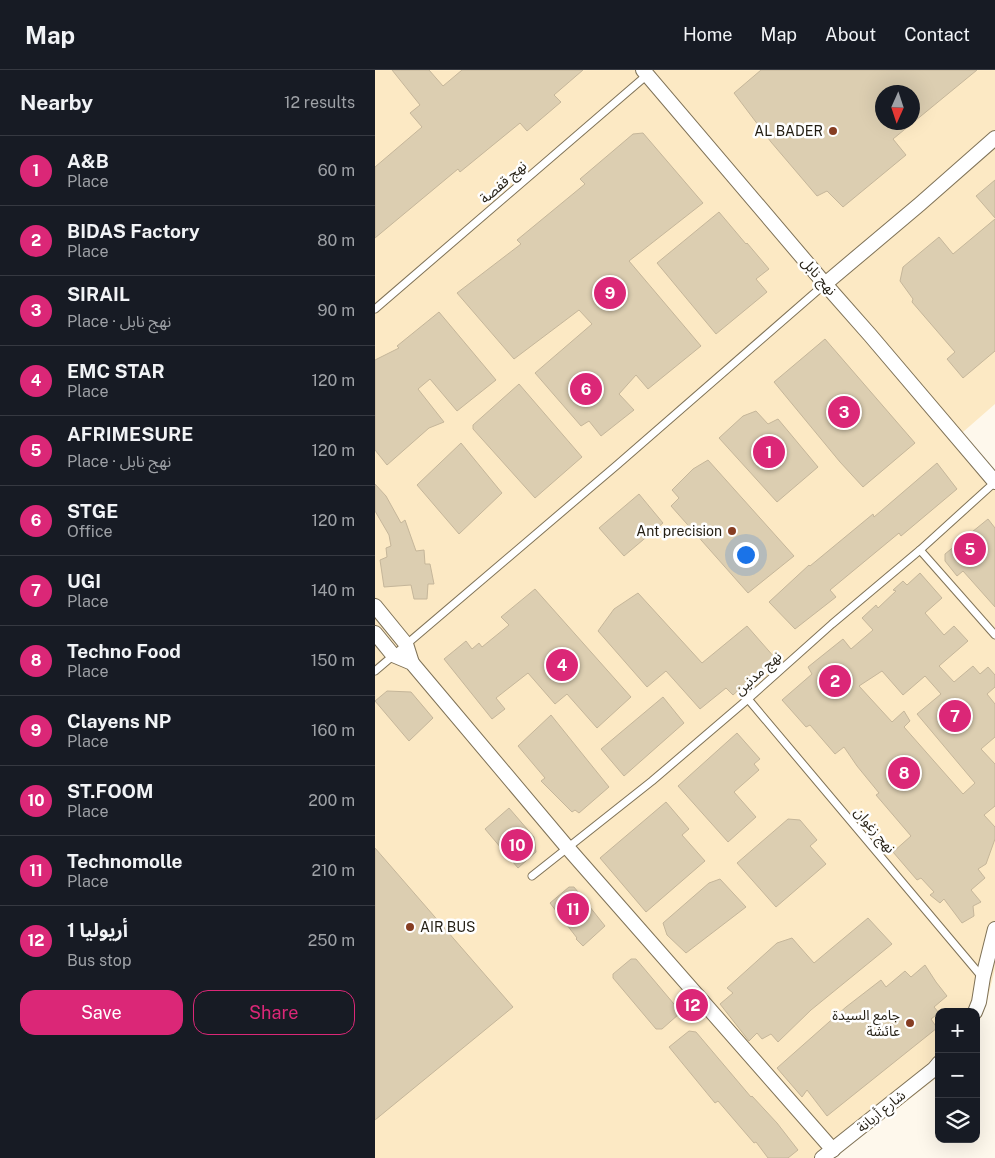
<!DOCTYPE html>
<html lang="en">
<head>
<meta charset="utf-8">
<style>
  body { margin:0; font-family:"Public Sans","Noto Sans Arabic",sans-serif; background:#242831; color:#f1f3f6 }
  .controls { position:absolute; right:15px; bottom:15px; display:grid; overflow:hidden; border-radius:10px; box-shadow:0 5px 20px #0002 }
  .controls button { width:45px; height:45px; display:grid; place-items:center; padding:0; border:0; border-bottom:1px solid #363941; background:#171b24; color:#f1f3f6; font:25px sans-serif }
  .compass { position:absolute; left:500px; top:15px; width:45px; height:45px; border-radius:50%; background:#171b24; box-shadow:0 5px 20px #0002; rotate:183deg }
  .you { position:absolute; left:370px; top:484px; width:18px; height:18px; margin:-12px; border:4px solid #fff; border-radius:50%; background:#1a73e8; box-shadow:0 0 0 8px #1a73e833 }
  .badge { display:grid; place-items:center; width:32px; height:32px; border-radius:50%; background:#db2777; color:#fff; font-size:16px; font-weight:700 }
  .pin { position:absolute; translate:-50% -50%; border:2px solid #fff; box-shadow:0 1px 5px #0006 }
  .list { margin:0; padding:0; list-style:none }
  h2 { display:flex; justify-content:space-between; align-items:center; height:65px; margin:0; padding:0 20px; font-size:21px }
  h2 small { font-size:16px; font-weight:400; color:#9ea1a6 }
  .list li { display:grid; grid-template-columns:32px 1fr auto; gap:15px; align-items:center; box-sizing:border-box; height:70px; padding:0 20px; border-top:1px solid #363941 }
  .list b { display:block; font-size:19px; white-space:nowrap }
  .list p { margin:0; font-size:16px; white-space:nowrap; color:#9ea1a6 }
  .list em { font-size:16px; font-style:normal; color:#9ea1a6 }
  .actions { display:flex; gap:10px; padding:15px 20px }
  .actions a { flex:1; padding:11px 0; border:1px solid #db2777; border-radius:15px; text-align:center; font-size:18px; color:#db2777 }
  .actions .main { background:#db2777; color:#fff }
  .icon { flex:none; width:28px; height:28px; fill:none; stroke:currentColor; stroke-width:2; stroke-linecap:round; stroke-linejoin:round }
  .map { position:relative; flex:none; width:620px; height:1088px; overflow:hidden }
  header { display:flex; align-items:center; gap:30px; box-sizing:border-box; height:70px; padding:0 25px; background:#171b24; border-bottom:1px solid #363941 }
  header strong { font-size:24px }
  nav { display:flex; gap:28px; margin-inline-start:auto; font-size:18px }
  main { display:flex }
  aside { flex:1; background:#171b24 }
  .map>svg:first-child { display:block }
  .built { fill:#fce9c4; fill-rule:evenodd }
  .building { fill:#dcceb1; stroke:#c5b69a; fill-rule:evenodd }
  .lines { fill:none; stroke-linecap:round; stroke-linejoin:round }
  .lane-casing { stroke:#7f7257; stroke-width:9 }
  .street-casing { stroke:#7f7257; stroke-width:16 }
  .lane { stroke:#fff; stroke-width:7 }
  .street { stroke:#fff; stroke-width:14 }
  .poi-dot { fill:#863d22; stroke:#fff; stroke-width:2 }
  .labels { text-anchor:middle; dominant-baseline:central; stroke-width:5; stroke-linejoin:round; paint-order:stroke }
  .poi-label { font-size:14px; fill:#231e13; stroke:#fff; text-anchor:end }
  .street-label { font-size:14px; fill:#231e13; stroke:#fff }
</style>
</head>
<body>
<header>
<strong>Map</strong>
<nav><a>Home</a><a>Map</a><a>About</a><a>Contact</a></nav>
</header>
<main>
<aside>
<h2>Nearby<small>12 results</small></h2>
<ul class="list">
<li><span class="badge">1</span><div><b>A&amp;B</b><p>Place</p></div><em>60 m</em></li>
<li><span class="badge">2</span><div><b>BIDAS Factory</b><p>Place</p></div><em>80 m</em></li>
<li><span class="badge">3</span><div><b>SIRAIL</b><p>Place · نهج نابل</p></div><em>90 m</em></li>
<li><span class="badge">4</span><div><b>EMC STAR</b><p>Place</p></div><em>120 m</em></li>
<li><span class="badge">5</span><div><b>AFRIMESURE</b><p>Place · نهج نابل</p></div><em>120 m</em></li>
<li><span class="badge">6</span><div><b>STGE</b><p>Office</p></div><em>120 m</em></li>
<li><span class="badge">7</span><div><b>UGI</b><p>Place</p></div><em>140 m</em></li>
<li><span class="badge">8</span><div><b>Techno Food</b><p>Place</p></div><em>150 m</em></li>
<li><span class="badge">9</span><div><b>Clayens NP</b><p>Place</p></div><em>160 m</em></li>
<li><span class="badge">10</span><div><b>ST.FOOM</b><p>Place</p></div><em>200 m</em></li>
<li><span class="badge">11</span><div><b>Technomolle</b><p>Place</p></div><em>210 m</em></li>
<li><span class="badge">12</span><div><b>أريوليا 1</b><p>Bus stop</p></div><em>250 m</em></li>
</ul>
<div class="actions"><a class="main">Save</a><a>Share</a></div>
</aside>
<div class="map">
<svg width="620" height="1088" viewBox="0 0 620 1088">
  <rect width="100%" height="100%" fill="#fef8ec"/>
  <path class="built" d="M0,0H620V334L580,369L620,416V899L611,935L601,959V942H564V1006L459,1088H0ZM508,22H538V52H508Z"/>
  <g class="building">
    <polygon points="17,0 54,0 68,16 87,0 208,0 179,25 186,32 152,61 145,53 85,102 83,99 0,168 0,97 47,57 35,43 45,35"/>
    <path d="M386,0H602L518,69L531,85L468,137L452,121L442,126L396,72L359,23ZM508,22H538V52H508Z"/>
    <polygon points="268,63 328,133 254,191 326,276 273,319 261,305 244,324 259,340 226,366 214,351 206,356 160,303 217,254 204,240 139,289 82,223 146,174 142,170 210,114 205,109 258,64"/>
    <polygon points="620,110 620,148 601,126"/>
    <polygon points="344,142 371,174 372,173 394,199 381,209 392,222 341,264 282,193"/>
    <polygon points="620,149 620,281 588,308 572,289 580,282 537,232 538,229 525,211 528,197 564,167 578,184"/>
    <polygon points="64,242 121,310 82,341 55,309 43,319 69,352 54,358 12,395 0,380 0,290 24,278 22,276"/>
    <polygon points="450,269 540,373 488,417 465,392 399,312"/>
    <polygon points="144,314 207,387 160,428 98,359 98,355"/>
    <polygon points="381,341 393,354 403,349 443,397 402,432 344,368 368,346"/>
    <polygon points="86,373 127,423 84,464 42,415"/>
    <polygon points="333,390 419,486 373,523 296,436 304,428 297,420 318,399"/>
    <polygon points="562,393 582,419 526,466 524,463 455,520 461,527 420,559 394,532 434,495 435,496 498,444 499,447"/>
    <polygon points="0,414 11,426 26,453 30,450 41,481 49,480 50,494 55,494 59,514 53,514 52,529 39,529 36,515 9,517 5,490 12,487 11,478 16,476 14,465 0,441"/>
    <polygon points="264,424 288,453 249,486 224,458"/>
    <polygon points="613,449 620,458 620,537 588,501 582,506 570,491 570,484"/>
    <path d="M545,503L567,528L550,543L569,565L579,556L593,571L564,596L579,612L598,596L605,604L613,597L620,605V617L612,624L620,634V667L606,679L620,694V736L609,745L620,757V769L611,794L603,799L610,808L596,820L606,832L598,836L599,846L587,853L569,829L565,833L555,825L559,822L546,808L542,810L518,782L536,766L501,725L504,723L482,696L469,677L460,684L435,655L431,657L407,630L437,604L433,597L468,569L476,579L498,560L487,548L501,535L503,538L521,521L518,520L528,511L532,515ZM507,601L528,625L550,606L566,624L542,644L600,713L588,724L529,657L535,651L529,641L517,652L484,616Z"/>
    <polygon points="160,519 256,627 222,658 192,624 180,634 153,603 121,628 130,639 117,649 69,589 91,571 97,579 104,573 107,577 134,555 126,547"/>
    <polygon points="263,523 327,593 372,556 400,588 358,625 351,618 325,639 291,601 272,617 223,561 239,539"/>
    <polygon points="12,621 36,622 58,648 34,671 0,631"/>
    <polygon points="288,627 309,653 249,706 226,679"/>
    <polygon points="176,645 234,717 204,743 200,740 197,742 166,711 170,708 143,676"/>
    <polygon points="362,663 385,689 379,694 384,700 359,722 381,747 353,772 303,716"/>
    <polygon points="291,732 314,759 307,765 330,791 271,842 225,788"/>
    <polygon points="134,738 159,767 161,782 143,798 110,759"/>
    <polygon points="413,749 425,750 442,770 435,776 451,794 401,837 362,793"/>
    <polygon points="0,778 138,937 0,1050"/>
    <polygon points="345,809 371,837 311,883 292,865 288,853 334,813"/>
    <polygon points="194,817 199,817 230,856 208,876 201,869 202,868 175,833"/>
    <polygon points="493,848 517,874 436,940 403,972 396,964 387,969 382,963 374,971 345,934 358,923 352,918 402,873 417,868 439,893"/>
    <polygon points="256,889 261,889 304,940 304,944 287,959 281,959 238,908 238,904"/>
    <polygon points="550,895 561,912 572,926 559,937 564,943 556,949 562,958 452,1046 432,1020 427,1027 402,998 471,937 506,910 511,917 530,901 536,907"/>
    <polygon points="314,961 321,962 376,1027 377,1026 402,1053 423,1080 413,1088 393,1088 381,1072 379,1073 343,1031 340,1033 294,977"/>
  </g>
  <g class="lines">
    <g class="lane-casing">
      <g id="lane">
        <polyline points="0,239 272,5"/>
        <polyline points="545,480 620,565"/>
        <polyline points="0,601 242,395 450,214"/>
        <polyline points="373,629 607,907"/>
        <polyline points="157,806 277,711 373,629 457,554 545,480 620,412"/>
      </g>
    </g>
    <g class="street-casing">
      <g id="street">
        <polyline points="268,0 450,214 495,265 620,412"/>
        <polyline points="450,214 545,134 620,68"/>
        <polyline points="0,536 31,574 37,593"/>
        <polyline points="0,563 18,585 37,593 192,777 458,1080"/>
        <polyline points="600,942 604,932 608,907 620,859"/>
        <polyline points="447,1088 559,999 564,993"/>
      </g>
    </g>
    <use href="#lane" class="lane"/>
    <use href="#street" class="street"/>
  </g>
  <g class="poi-dot">
    <circle cx="458" cy="61" r="5"/>
    <circle cx="357" cy="461" r="5"/>
    <circle cx="35" cy="857" r="5"/>
    <circle cx="535" cy="953" r="5"/>
  </g>
  <g class="labels">
    <g class="poi-label">
      <text x="448" y="61">AL BADER</text>
      <text x="347" y="461">Ant precision</text>
      <text x="45" y="857" text-anchor="start">AIR BUS</text>
      <text x="525" y="945">جامع السيدة<tspan x="525" dy="16">عائشة</tspan></text>
    </g>
    <g class="street-label">
      <text transform="translate(128 112) rotate(-41)">نهج قفصة</text>
      <text transform="translate(444 206) rotate(49)">نهج نابل</text>
      <text transform="translate(383 603) rotate(-42)">نهج مدنين</text>
      <text transform="translate(500 760) rotate(50)">نهج زغوان</text>
      <text transform="translate(506 1041) rotate(-39)">شارع أريانة</text>
    </g>
  </g>
</svg>
<div class="controls">
<button>+</button>
<button>−</button>
<button><svg class="icon" aria-label="layers" viewBox="0 0 24 24"><path d="M12 4l9 5-9 5-9-5zM3 14l9 5 9-5"/></svg></button>
</div>
<svg class="compass" viewBox="-18 -18 36 36"><path d="M0-13l5 13h-10z" fill="#e53935"/><path d="M0 13l5-13h-10z" fill="#9ea1a6"/></svg>
<div class="you"></div>
<div class="pin badge" style="left:394px;top:382px">1</div>
<div class="pin badge" style="left:460px;top:611px">2</div>
<div class="pin badge" style="left:469px;top:342px">3</div>
<div class="pin badge" style="left:187px;top:595px">4</div>
<div class="pin badge" style="left:595px;top:479px">5</div>
<div class="pin badge" style="left:211px;top:319px">6</div>
<div class="pin badge" style="left:580px;top:646px">7</div>
<div class="pin badge" style="left:529px;top:703px">8</div>
<div class="pin badge" style="left:235px;top:223px">9</div>
<div class="pin badge" style="left:142px;top:775px">10</div>
<div class="pin badge" style="left:198px;top:839px">11</div>
<div class="pin badge" style="left:317px;top:935px">12</div>
</div>
</main>
</body>
</html>
